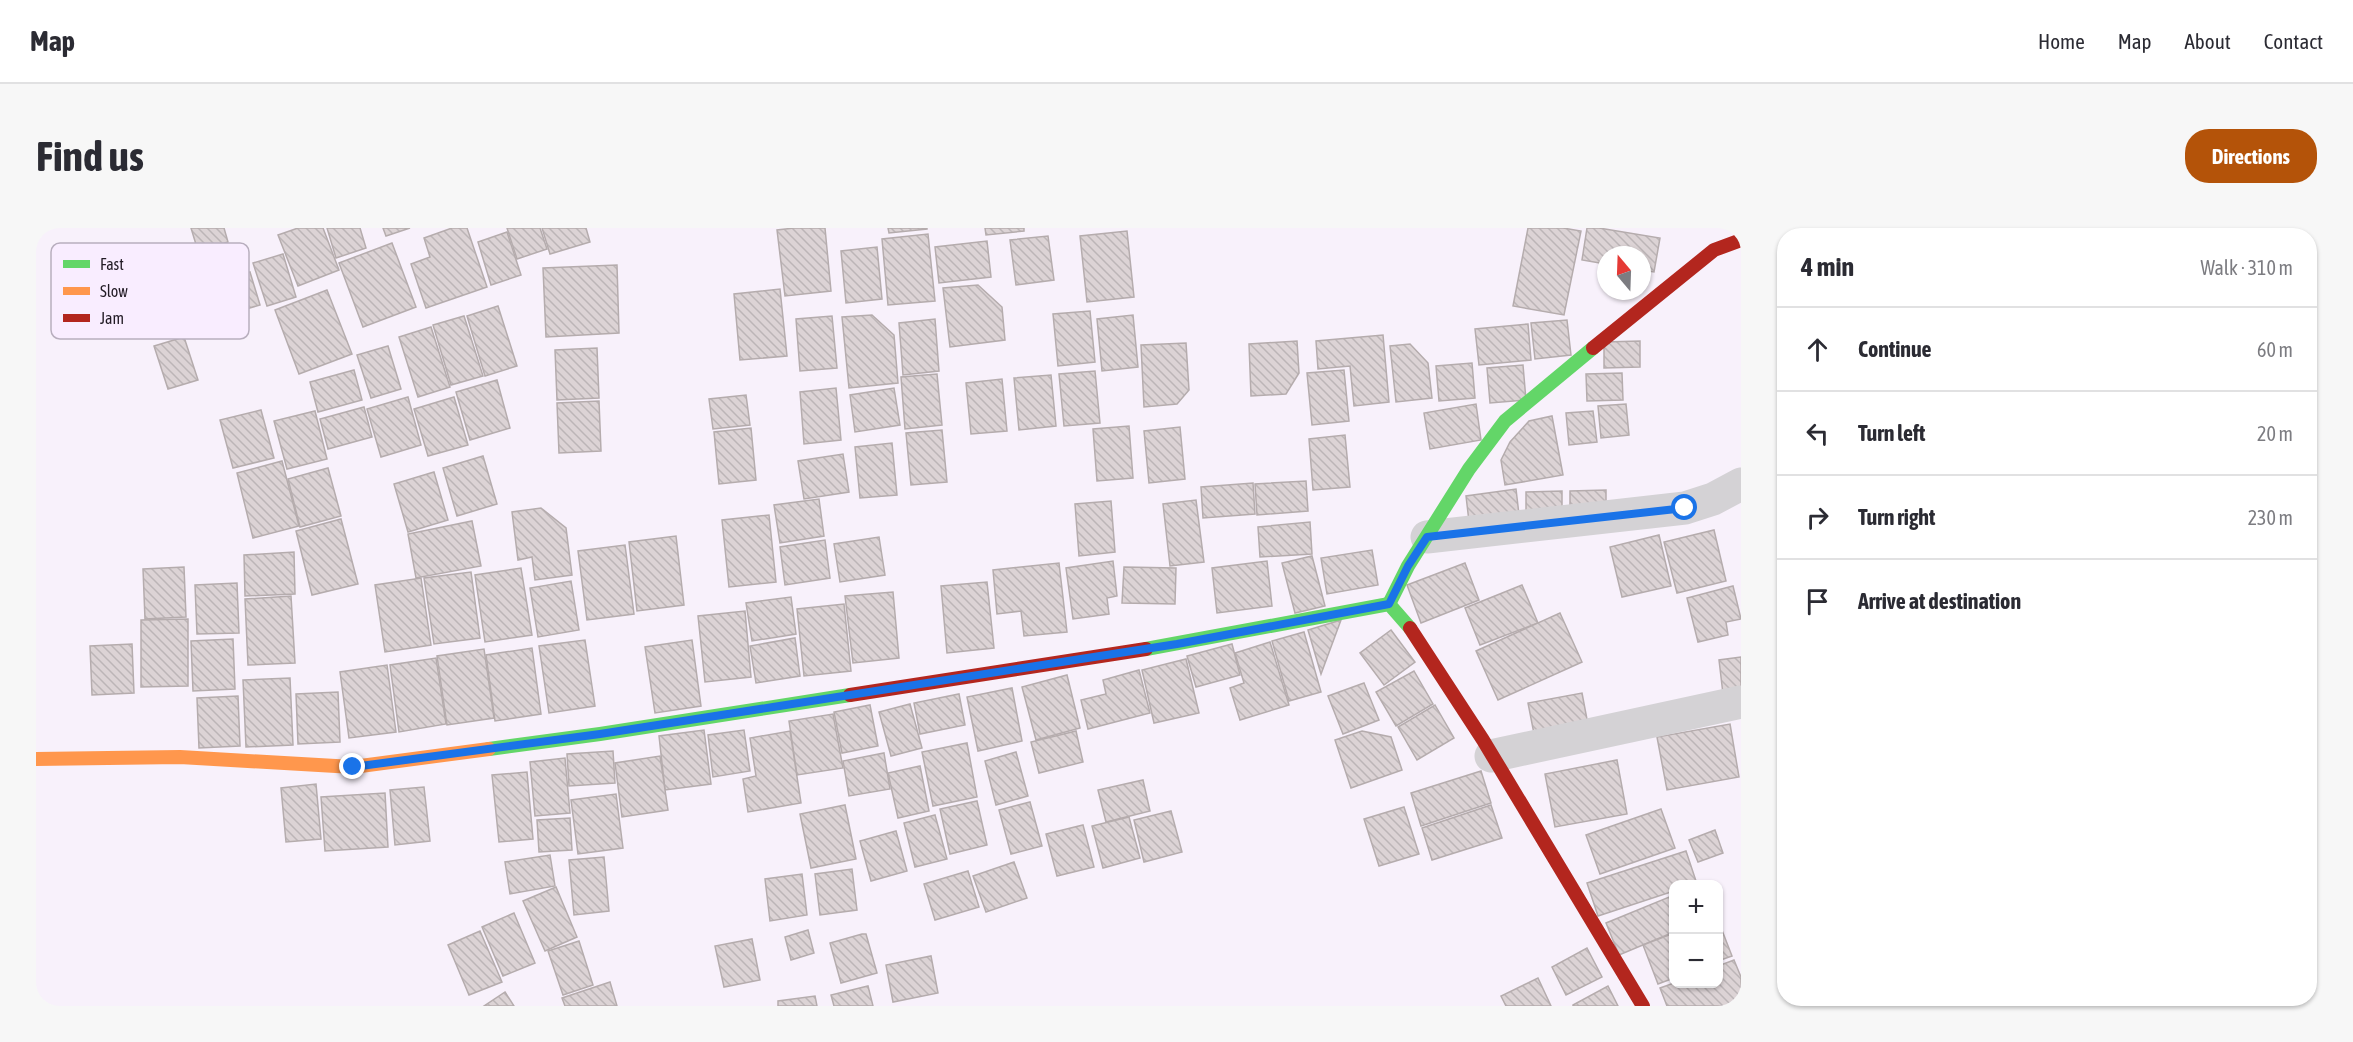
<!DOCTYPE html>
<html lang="en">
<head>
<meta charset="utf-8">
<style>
  body { margin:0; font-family:"Asap Condensed",sans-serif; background:#f7f7f7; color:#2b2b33 }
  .controls { position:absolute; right:18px; bottom:18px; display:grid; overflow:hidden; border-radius:12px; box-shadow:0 2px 4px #0004 }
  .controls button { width:54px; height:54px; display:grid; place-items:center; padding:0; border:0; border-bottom:2px solid #e1e1e2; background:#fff; color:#2b2b33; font:30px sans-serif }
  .compass { position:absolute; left:1561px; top:18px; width:54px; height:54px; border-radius:50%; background:#fff; box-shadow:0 2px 4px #0004; rotate:341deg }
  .stop { position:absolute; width:18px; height:18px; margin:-14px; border:4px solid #1a73e8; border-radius:50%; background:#fff }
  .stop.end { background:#1a73e8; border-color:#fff; box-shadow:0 2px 6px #0008 }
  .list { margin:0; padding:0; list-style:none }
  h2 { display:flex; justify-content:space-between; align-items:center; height:78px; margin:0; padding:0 24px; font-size:26px }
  h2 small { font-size:20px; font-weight:400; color:#7c7c81 }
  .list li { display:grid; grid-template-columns:39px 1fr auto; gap:18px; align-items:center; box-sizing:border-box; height:84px; padding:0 24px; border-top:2px solid #e1e1e2 }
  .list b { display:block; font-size:22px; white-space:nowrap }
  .list em { font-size:20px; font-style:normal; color:#7c7c81 }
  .icon { flex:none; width:33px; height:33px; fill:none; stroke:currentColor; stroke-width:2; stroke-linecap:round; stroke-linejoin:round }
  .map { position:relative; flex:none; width:1705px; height:778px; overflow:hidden; border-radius:24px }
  header { display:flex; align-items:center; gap:36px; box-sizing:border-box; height:84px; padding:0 30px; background:#fff; border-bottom:2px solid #e1e1e2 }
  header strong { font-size:28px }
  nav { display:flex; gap:33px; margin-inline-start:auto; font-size:21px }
  .intro { display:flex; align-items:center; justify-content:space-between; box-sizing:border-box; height:144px; padding:0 36px }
  h1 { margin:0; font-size:42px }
  .button { padding:15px 27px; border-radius:24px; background:#b45309; color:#fff; font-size:21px; font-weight:700 }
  main { display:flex; gap:36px; padding:0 36px }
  aside { flex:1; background:#fff; border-radius:24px; box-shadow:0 2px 4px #0004 }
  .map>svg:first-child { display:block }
  .building { fill:url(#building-back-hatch); stroke:#b5acad; stroke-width:1.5 }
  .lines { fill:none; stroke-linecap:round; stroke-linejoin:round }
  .street { stroke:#d4d2d5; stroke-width:33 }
  .fast { stroke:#63d668; stroke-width:14 }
  .slow { stroke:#ff974d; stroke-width:14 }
  .jam { stroke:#b3261e; stroke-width:14 }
  .route { stroke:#1a73e8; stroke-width:8 }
  .key { fill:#f9edff; stroke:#b8aebe; stroke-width:1.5 }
  .key-label { font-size:16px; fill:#221b25 }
</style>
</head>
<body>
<header>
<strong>Map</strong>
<nav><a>Home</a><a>Map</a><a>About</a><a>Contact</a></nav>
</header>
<div class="intro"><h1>Find us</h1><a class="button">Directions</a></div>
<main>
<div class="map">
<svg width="1705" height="778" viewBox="0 0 1705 778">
  <defs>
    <pattern id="building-back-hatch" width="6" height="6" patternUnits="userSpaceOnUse" patternTransform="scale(1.5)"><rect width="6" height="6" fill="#dcd3d5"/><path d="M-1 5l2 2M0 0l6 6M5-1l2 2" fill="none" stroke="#bcb5b7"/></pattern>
  </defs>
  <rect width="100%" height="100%" fill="#f8f1fb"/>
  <g class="building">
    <polygon points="155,0 188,0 192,14 162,23"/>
    <polygon points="262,0 287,0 303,42 262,58 242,7"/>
    <polygon points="291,0 324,0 330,20 300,30"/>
    <polygon points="347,0 374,0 350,8"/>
    <polygon points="416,0 431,0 451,59 390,80 375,36 394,29 388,10"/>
    <polygon points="471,0 504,0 511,21 481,31"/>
    <polygon points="506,0 550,0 554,14 514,26"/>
    <polygon points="758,0 789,0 795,63 749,68 741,2"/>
    <polygon points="852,0 891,0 891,1 853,5"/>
    <polygon points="949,0 988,0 988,3 950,7"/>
    <polygon points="1492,0 1527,0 1545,3 1528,87 1477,78"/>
    <polygon points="1551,0 1563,0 1624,10 1618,44 1606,42 1606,27 1570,27 1570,36 1546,32"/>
    <polygon points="1091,3 1098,69 1051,74 1044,8"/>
    <polygon points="471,4 485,47 455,57 442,14"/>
    <polygon points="892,6 899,73 852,77 846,11"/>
    <polygon points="1012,8 1018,52 980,57 974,12"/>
    <polygon points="951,13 955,49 903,55 899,19"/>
    <polygon points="356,15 380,79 327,99 303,35"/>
    <polygon points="841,19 846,71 810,75 805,23"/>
    <polygon points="247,26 260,69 231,78 217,35"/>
    <polygon points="179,30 185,52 214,44 224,77 172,92 157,37"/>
    <polygon points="581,37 583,105 510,109 507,40"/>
    <polygon points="942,57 966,79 969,112 914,119 907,60"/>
    <polygon points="744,61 751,128 704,132 698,66"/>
    <polygon points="291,62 316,126 263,146 239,82"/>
    <polygon points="462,78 481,138 449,148 431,88"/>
    <polygon points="1054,83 1059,134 1022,138 1017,86"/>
    <polygon points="836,87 858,107 862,155 813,160 806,89"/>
    <polygon points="1097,87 1102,139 1066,143 1061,91"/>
    <polygon points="428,88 447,148 415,157 397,97"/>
    <polygon points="796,88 801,140 764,143 760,91"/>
    <polygon points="899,91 903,143 867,147 863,95"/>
    <polygon points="1531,92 1535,127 1499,131 1495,95"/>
    <polygon points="1492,96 1495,132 1443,137 1439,101"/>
    <polygon points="395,99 414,159 382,169 363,109"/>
    <polygon points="1347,107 1353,174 1318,178 1314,138 1282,141 1280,113"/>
    <polygon points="148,109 162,152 132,161 118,118"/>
    <polygon points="1261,113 1263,145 1250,166 1215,168 1213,116"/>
    <polygon points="1604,113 1604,139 1568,140 1568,114"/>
    <polygon points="1150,115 1153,162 1141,176 1108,179 1105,117"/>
    <polygon points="1374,116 1392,135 1396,170 1360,174 1354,118"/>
    <polygon points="352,118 365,161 335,170 321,127"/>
    <polygon points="561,120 563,170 521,172 519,122"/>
    <polygon points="1436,135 1439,170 1403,173 1400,138"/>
    <polygon points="1487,137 1490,172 1454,175 1451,140"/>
    <polygon points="318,142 326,172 282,184 274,154"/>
    <polygon points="1308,142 1313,193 1276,197 1271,145"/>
    <polygon points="1059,143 1064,195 1028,198 1023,146"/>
    <polygon points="1586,145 1587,172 1551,173 1550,146"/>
    <polygon points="901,146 906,197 869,201 865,149"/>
    <polygon points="1015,147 1020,198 983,202 978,150"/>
    <polygon points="966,151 971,203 935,206 930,155"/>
    <polygon points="461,152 474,200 434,212 420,164"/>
    <polygon points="800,160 805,212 768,216 764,164"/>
    <polygon points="858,160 864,197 819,204 814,167"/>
    <polygon points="710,167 714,197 677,201 673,171"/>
    <polygon points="372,169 385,217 345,229 331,181"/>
    <polygon points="418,169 432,217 392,228 378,181"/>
    <polygon points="563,173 565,223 523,225 521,175"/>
    <polygon points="1440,176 1445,212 1394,221 1388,185"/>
    <polygon points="1590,176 1593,207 1565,210 1562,178"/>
    <polygon points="328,179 336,209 292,221 284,191"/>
    <polygon points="225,182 238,230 197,240 184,192"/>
    <polygon points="279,183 291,231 251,241 238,193"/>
    <polygon points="1557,183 1561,214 1533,217 1530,185"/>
    <polygon points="1516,188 1527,247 1469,257 1465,232 1474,214 1493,193"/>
    <polygon points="1093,198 1097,250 1061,253 1057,201"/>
    <polygon points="1144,199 1149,251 1113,255 1108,203"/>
    <polygon points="715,200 720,252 683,256 678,204"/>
    <polygon points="906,202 911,254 875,257 870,205"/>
    <polygon points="1309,207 1314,259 1277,262 1273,211"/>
    <polygon points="856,215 861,267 824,270 819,219"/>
    <polygon points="807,226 813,264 768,271 762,233"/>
    <polygon points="447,228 461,276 421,288 407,240"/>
    <polygon points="246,233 263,298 217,310 201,245"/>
    <polygon points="292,240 305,288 264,299 252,251"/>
    <polygon points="398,244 412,292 372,304 358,256"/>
    <polygon points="1270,253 1272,283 1221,287 1219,256"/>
    <polygon points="1217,255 1219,286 1167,290 1165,259"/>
    <polygon points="1480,261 1484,295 1434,302 1430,268"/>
    <polygon points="1570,262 1570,289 1534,290 1534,263"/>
    <polygon points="1526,263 1526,289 1490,290 1490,264"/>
    <polygon points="783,271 788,308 744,315 738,277"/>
    <polygon points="1160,272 1168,334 1134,338 1127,276"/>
    <polygon points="1075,273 1079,324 1043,328 1039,276"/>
    <polygon points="505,280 530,300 536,347 499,352 496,329 482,332 476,284"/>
    <polygon points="733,287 740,354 693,359 686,292"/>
    <polygon points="305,291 322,356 276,367 260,303"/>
    <polygon points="436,293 445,338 380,350 372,306"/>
    <polygon points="1274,294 1276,326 1224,329 1222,299"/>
    <polygon points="1678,302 1690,353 1641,365 1628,314"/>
    <polygon points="1623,307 1635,358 1586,369 1574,319"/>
    <polygon points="640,308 648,377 601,383 593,314"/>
    <polygon points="843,309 849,347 804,354 798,316"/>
    <polygon points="789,312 794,350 749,357 744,319"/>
    <polygon points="589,317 598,386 551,392 542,323"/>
    <polygon points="1336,322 1342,357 1291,366 1285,330"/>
    <polygon points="258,324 259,366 209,368 208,327"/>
    <polygon points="1276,328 1289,378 1259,385 1246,335"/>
    <polygon points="1077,333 1081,368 1071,370 1073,386 1037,391 1030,340"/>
    <polygon points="1231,333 1236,378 1181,385 1176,340"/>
    <polygon points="1023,335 1031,404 988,408 985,383 961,386 957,342"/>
    <polygon points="1429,335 1443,372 1385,395 1371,357"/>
    <polygon points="148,339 150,389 109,391 107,341"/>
    <polygon points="1088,339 1140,340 1139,376 1086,375"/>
    <polygon points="485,340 496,407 449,414 439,347"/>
    <polygon points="435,344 444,410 398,416 388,350"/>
    <polygon points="385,350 395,417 349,424 339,357"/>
    <polygon points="535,353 543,402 502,409 494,360"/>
    <polygon points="951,354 958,420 911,425 905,358"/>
    <polygon points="201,355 203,405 161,406 159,357"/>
    <polygon points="1486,357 1502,395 1444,417 1429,380"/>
    <polygon points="1697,358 1705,391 1690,394 1692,407 1662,414 1651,370"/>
    <polygon points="857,364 863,430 817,435 809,368"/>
    <polygon points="255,368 259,435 212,437 209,371"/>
    <polygon points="755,369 760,406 716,413 710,375"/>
    <polygon points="808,376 815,443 768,448 761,381"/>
    <polygon points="709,383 715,449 669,454 662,388"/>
    <polygon points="1524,385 1546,434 1462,472 1440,423"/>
    <polygon points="152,391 152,458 105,459 105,392"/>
    <polygon points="1305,392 1285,446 1272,402"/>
    <polygon points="1355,402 1379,434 1348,457 1324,425"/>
    <polygon points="1268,404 1285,464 1253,473 1236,413"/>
    <polygon points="759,410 764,448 720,455 714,418"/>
    <polygon points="197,411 199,461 157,463 155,413"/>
    <polygon points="549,412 559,478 513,485 503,418"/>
    <polygon points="656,412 665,478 619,485 609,419"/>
    <polygon points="1234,414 1253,477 1204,492 1194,460 1208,455 1199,425"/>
    <polygon points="96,416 98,465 56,467 54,418"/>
    <polygon points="1196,416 1204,447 1160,459 1151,428"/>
    <polygon points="496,420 505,486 459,493 450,427"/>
    <polygon points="448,421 458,490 411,497 401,428"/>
    <polygon points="1705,429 1705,464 1687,466 1683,432"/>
    <polygon points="400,430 410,496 363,504 354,437"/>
    <polygon points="1150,431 1163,485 1118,495 1106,442"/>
    <polygon points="351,437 360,504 313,510 304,444"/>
    <polygon points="1103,442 1114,485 1052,501 1045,472 1070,466 1067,452"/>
    <polygon points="1378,443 1397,476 1360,498 1340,464"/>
    <polygon points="1031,447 1044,500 1000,512 986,459"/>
    <polygon points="254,450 257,517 210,519 207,452"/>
    <polygon points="1328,455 1343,492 1307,506 1292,468"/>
    <polygon points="976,460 986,513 942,523 931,469"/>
    <polygon points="302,464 304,514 262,516 260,466"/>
    <polygon points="1546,465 1553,502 1499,511 1492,475"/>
    <polygon points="923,466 929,497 884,506 878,475"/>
    <polygon points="202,468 204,518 163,520 161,470"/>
    <polygon points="874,476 886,520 855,528 843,484"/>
    <polygon points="834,477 842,518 806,525 798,484"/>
    <polygon points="1399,477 1418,510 1381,532 1362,499"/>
    <polygon points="797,486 807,540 761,547 753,493"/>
    <polygon points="1694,496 1703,549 1631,562 1621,509"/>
    <polygon points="668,502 675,556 629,562 623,508"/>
    <polygon points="708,502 714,543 677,549 672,507"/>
    <polygon points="754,503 765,575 712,584 707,551 720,548 714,510"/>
    <polygon points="1040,503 1047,534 1003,545 995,514"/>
    <polygon points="1326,503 1355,509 1366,542 1315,560 1299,512"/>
    <polygon points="931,515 941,569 897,578 886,524"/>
    <polygon points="577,523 579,555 533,558 531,526"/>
    <polygon points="980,524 992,568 960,577 949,533"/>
    <polygon points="848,525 854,561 813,568 807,533"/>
    <polygon points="624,528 632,582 586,589 579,535"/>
    <polygon points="529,530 534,585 499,588 494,534"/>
    <polygon points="1581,532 1591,586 1519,599 1509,546"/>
    <polygon points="884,538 893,583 862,590 852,545"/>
    <polygon points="1445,543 1455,575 1385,598 1375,565"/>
    <polygon points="491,544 497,611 463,614 456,547"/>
    <polygon points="1107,552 1114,583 1070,594 1062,562"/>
    <polygon points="280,556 285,611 250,614 245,560"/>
    <polygon points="388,559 394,613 359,617 354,562"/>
    <polygon points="349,565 352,619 289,623 285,569"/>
    <polygon points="580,566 587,620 542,626 535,572"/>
    <polygon points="941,573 951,617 914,626 904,581"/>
    <polygon points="994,574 1006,618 975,626 963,582"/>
    <polygon points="809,577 820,631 775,640 764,586"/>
    <polygon points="1455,577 1466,610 1396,632 1386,600"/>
    <polygon points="1368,579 1383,626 1343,638 1328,591"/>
    <polygon points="1625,581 1639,620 1564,646 1550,607"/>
    <polygon points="1135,583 1146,624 1108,634 1098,592"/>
    <polygon points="899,587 911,631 879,639 868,595"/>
    <polygon points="1093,589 1104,630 1067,640 1056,598"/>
    <polygon points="534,590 536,622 503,624 501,592"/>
    <polygon points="1047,597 1058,639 1021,648 1010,606"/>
    <polygon points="1679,602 1687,625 1662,634 1653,612"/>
    <polygon points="860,603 871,643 835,653 824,613"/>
    <polygon points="1650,623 1661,656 1638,656 1638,663 1562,688 1551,655"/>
    <polygon points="514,627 519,658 474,666 469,634"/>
    <polygon points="568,629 573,683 538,687 533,632"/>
    <polygon points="978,634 991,670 950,684 937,648"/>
    <polygon points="816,641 821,682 784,687 779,646"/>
    <polygon points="932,643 943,679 899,692 888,656"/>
    <polygon points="766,646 771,687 734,693 729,651"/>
    <polygon points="520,659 541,709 509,723 487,673"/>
    <polygon points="1638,667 1638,704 1583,727 1570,695"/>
    <polygon points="478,685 499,735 467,748 446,699"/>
    <polygon points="1682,692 1696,728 1682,733"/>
    <polygon points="772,702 778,725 755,732 749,709"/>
    <polygon points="444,703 466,754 433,767 412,717"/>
    <polygon points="1638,705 1638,750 1622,756 1607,717"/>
    <polygon points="826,706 830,706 841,745 805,755 794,715"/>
    <polygon points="716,711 724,752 688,759 679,718"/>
    <polygon points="543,713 557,757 527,767 512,723"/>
    <polygon points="1551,720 1566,749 1530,767 1516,739"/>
    <polygon points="895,728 902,765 857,774 850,737"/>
    <polygon points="1698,732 1705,749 1705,774 1694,778 1631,778 1624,760 1638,755 1682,756 1682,738"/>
    <polygon points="1502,750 1515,778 1470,778 1465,768"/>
    <polygon points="574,754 581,778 529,778 526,770"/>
    <polygon points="832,758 837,778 798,778 795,767"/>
    <polygon points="1572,758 1582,778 1537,778 1537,777"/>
    <polygon points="469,764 478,778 448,778"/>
    <polygon points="779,768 781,778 742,778 742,773"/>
  </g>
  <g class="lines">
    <g class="street">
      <polyline points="1391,309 1649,280 1677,271 1705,256"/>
      <polyline points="1455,528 1705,474"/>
    </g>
    <g class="fast">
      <polyline points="1353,376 1372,338 1433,241 1469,193 1557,120"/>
      <polyline points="1110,421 1353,376 1374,400"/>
      <polyline points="453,521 564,506 814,467"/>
    </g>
    <polyline class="slow" points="0,531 144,529 317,539 453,521"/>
    <g class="jam">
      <polyline points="1557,120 1678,22 1705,12"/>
      <polyline points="1374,400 1447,512 1607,778"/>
      <polyline points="814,467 1110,421"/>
    </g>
  </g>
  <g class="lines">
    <polyline class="route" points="317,539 564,506 737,479 1141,416 1353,376 1372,338 1391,309 1649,280"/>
  </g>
  <rect x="15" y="15" width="198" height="96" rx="9" class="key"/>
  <rect x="27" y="32" width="27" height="8" fill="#63d668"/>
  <rect x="27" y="59" width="27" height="8" fill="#ff974d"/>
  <rect x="27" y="86" width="27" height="8" fill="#b3261e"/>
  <g class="key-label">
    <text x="64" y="42">Fast</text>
    <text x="64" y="69">Slow</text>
    <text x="64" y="96">Jam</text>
  </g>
</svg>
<div class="controls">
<button>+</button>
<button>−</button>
</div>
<svg class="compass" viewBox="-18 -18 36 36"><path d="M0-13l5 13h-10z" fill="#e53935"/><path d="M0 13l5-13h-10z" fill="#7c7c81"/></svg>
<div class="stop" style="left:1649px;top:280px"></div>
<div class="stop end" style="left:317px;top:539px"></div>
</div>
<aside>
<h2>4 min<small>Walk · 310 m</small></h2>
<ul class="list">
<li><svg class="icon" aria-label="ahead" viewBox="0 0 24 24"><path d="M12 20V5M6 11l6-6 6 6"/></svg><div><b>Continue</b></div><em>60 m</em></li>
<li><svg class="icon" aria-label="left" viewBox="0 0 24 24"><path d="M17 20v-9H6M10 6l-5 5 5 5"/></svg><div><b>Turn left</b></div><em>20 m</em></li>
<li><svg class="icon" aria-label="right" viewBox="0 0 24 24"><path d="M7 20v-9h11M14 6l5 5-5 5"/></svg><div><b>Turn right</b></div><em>230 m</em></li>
<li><svg class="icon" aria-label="arrive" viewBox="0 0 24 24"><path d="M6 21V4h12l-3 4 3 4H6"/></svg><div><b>Arrive at destination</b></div></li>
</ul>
</aside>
</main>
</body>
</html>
